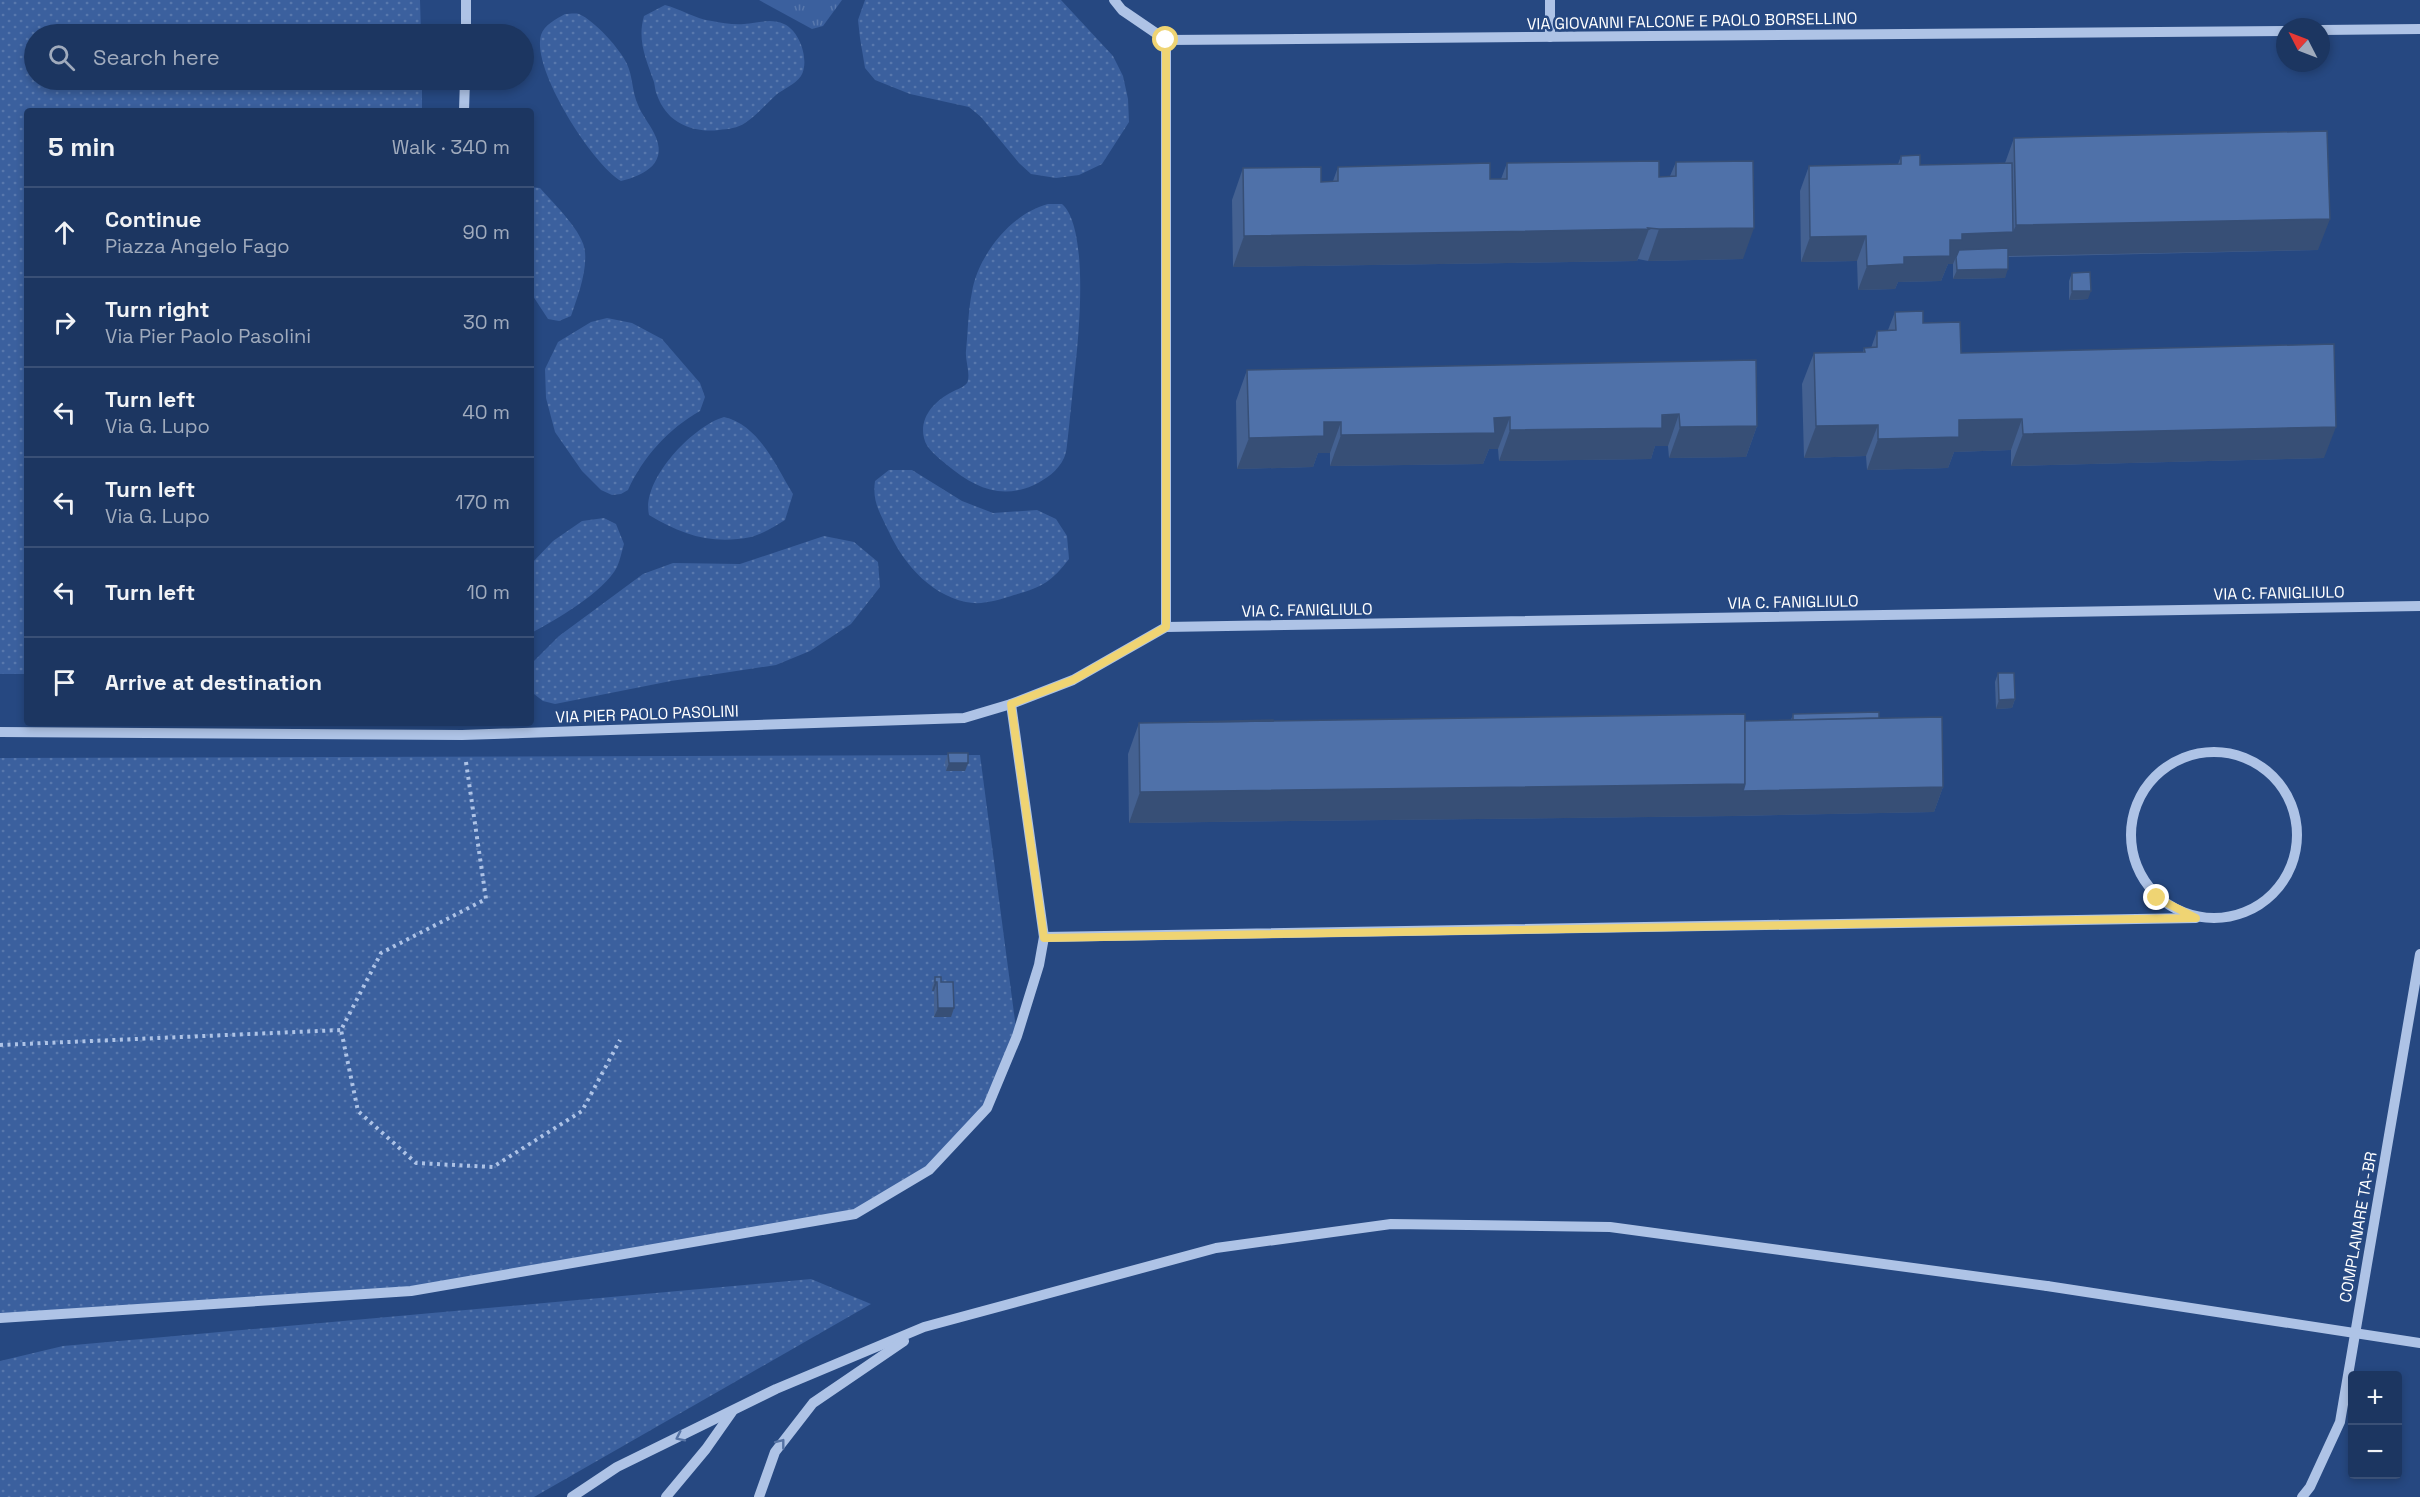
<!DOCTYPE html>
<html lang="en">
<head>
<meta charset="utf-8">
<style>
  body { margin:0; font-family:"Space Grotesk",sans-serif; background:#253e67; color:#f1f3f6 }
  .controls { position:absolute; right:18px; bottom:18px; display:grid; overflow:hidden; border-radius:6px; box-shadow:0 3px 9px #0003 }
  .controls button { width:54px; height:54px; display:grid; place-items:center; padding:0; border:0; border-bottom:2px solid #3a5076; background:#1c3661; color:#f1f3f6; font:30px sans-serif }
  .compass { position:absolute; left:2276px; top:18px; width:54px; height:54px; border-radius:50%; background:#1c3661; box-shadow:0 3px 9px #0003; rotate:312deg }
  .stop { position:absolute; width:18px; height:18px; margin:-14px; border:4px solid #efd473; border-radius:50%; background:#fff }
  .stop.end { background:#efd473; border-color:#fff; box-shadow:0 2px 6px #0008 }
  .list { margin:0; padding:0; list-style:none }
  h2 { display:flex; justify-content:space-between; align-items:center; height:78px; margin:0; padding:0 24px; font-size:26px }
  h2 small { font-size:20px; font-weight:400; color:#a0abbd }
  .list li { display:grid; grid-template-columns:39px 1fr auto; gap:18px; align-items:center; box-sizing:border-box; height:90px; padding:0 24px; border-top:2px solid #3a5076 }
  .list b { display:block; font-size:22px; white-space:nowrap }
  .list p { margin:0; font-size:20px; white-space:nowrap; color:#a0abbd }
  .list em { font-size:20px; font-style:normal; color:#a0abbd }
  .icon { flex:none; width:33px; height:33px; fill:none; stroke:currentColor; stroke-width:2; stroke-linecap:round; stroke-linejoin:round }
  .map { position:relative; flex:none; width:2420px; height:1497px; overflow:hidden }
  .search { position:absolute; background:#1c3661; box-shadow:0 3px 9px #0003; left:24px; top:24px; width:510px; height:66px; display:flex; align-items:center; gap:15px; box-sizing:border-box; padding:0 21px; border-radius:33px; color:#a0abbd; font-size:22px }
  .panel { position:absolute; background:#1c3661; box-shadow:0 3px 9px #0003; left:24px; top:108px; width:510px; height:618px; border-radius:6px }
  .map>svg:first-child { display:block }
  .grass { fill:url(#grass-dots) }
  .park { fill:url(#park-tufts) }
  .lines { fill:none; stroke-linecap:round; stroke-linejoin:round }
  .path { stroke:#aec3e6; stroke-width:4; stroke-dasharray:3 4.5; stroke-linecap:butt }
  .minor { stroke:#aec3e6; stroke-width:10 }
  .minor-bridge { stroke:#aec3e6; stroke-width:10 }
  .wall { fill:#446191 }
  .shaded-wall { fill:#374f76 }
  .building { fill:#4f71a9; stroke:#374f76; stroke-width:1.5 }
  .oneway { stroke:#5673a4 }
  .route { stroke:#efd473; stroke-width:8 }
  .labels { text-anchor:middle; dominant-baseline:central; stroke-width:5; stroke-linejoin:round; paint-order:stroke }
  .street-label { font-size:16px; fill:#fff; stroke:#264881 }
</style>
</head>
<body>
<div class="map">
<svg width="2420" height="1497" viewBox="0 0 2420 1497">
  <defs>
    <pattern id="grass-dots" width="8" height="8" patternUnits="userSpaceOnUse" patternTransform="scale(1.5)"><rect width="8" height="8" fill="#3b609e"/><path d="M2 2h.1M6 6h.1" fill="none" stroke="#5878ad" stroke-width="1.8" stroke-linecap="round"/></pattern>
    <pattern id="park-tufts" width="24" height="20" patternUnits="userSpaceOnUse" patternTransform="scale(1.5)"><rect width="24" height="20" fill="#3b609e"/><path d="M3 7l-1-3M5 7V3M7 7l1-3M15 17l-1-3M17 17v-4M19 17l1-3" fill="none" stroke="#5878ad"/></pattern>
  </defs>
  <rect width="100%" height="100%" fill="#264881"/>
  <g class="grass">
    <polygon points="0,0 420,0 421,34 34,34 34,80 422,80 422,111 27,111 27,674 0,674"/>
    <polygon points="865,0 1061,0 1113,56 1123,76 1128,99 1129,122 1102,164 1079,175 1056,178 1031,174 1019,163 981,117 969,107 910,94 875,80 865,68 860,38 858,20"/>
    <path d="M665,5C681,9 695,19 712,21C722,23 734,25 744,24C759,23 770,18 784,24C800,31 810,61 801,76C796,84 783,89 776,95C766,104 756,116 745,123C738,128 728,129 719,130C692,133 667,123 657,95C655,91 655,86 654,82C646,59 637,40 644,16Z"/>
    <path d="M565,14C569,14 575,13 579,14C594,20 621,50 627,64C633,77 632,92 638,105C642,115 649,123 654,133C669,162 646,175 621,181C593,165 531,69 541,35C544,25 556,19 565,14Z"/>
    <path d="M531,187L540,188C553,203 584,232 585,252C587,273 577,298 571,316L559,321L548,319L531,293Z"/>
    <path d="M1048,204H1062C1087,226 1080,318 1077,350C1074,379 1071,407 1068,436C1067,443 1067,452 1064,458C1058,471 1046,479 1034,485C1000,500 974,487 947,465C939,458 926,449 924,438C919,418 934,401 952,392C957,389 963,388 967,383C971,375 965,360 966,351C968,332 968,311 972,292C978,255 1012,213 1048,204Z"/>
    <path d="M607,318L632,323L662,339L700,383L705,397L700,411C668,429 643,457 628,490L621,494L612,495L601,490L582,471L555,432L546,398L545,369L558,342L591,322Z"/>
    <path d="M724,417C759,425 776,466 793,494L785,520C775,526 763,534 751,537C712,545 682,535 649,515C641,480 693,426 724,417Z"/>
    <path d="M889,470H912L962,501L993,513L1037,510L1056,519L1067,536L1069,559C1051,582 1043,587 1014,595C1002,599 986,604 973,603C934,599 904,565 889,532C880,513 872,502 875,481Z"/>
    <path d="M604,518L616,524L624,544C622,551 620,560 617,567C604,592 556,620 531,633V564L553,541L582,521Z"/>
    <polygon points="824,536 854,542 878,562 880,587 851,624 810,651 776,665 671,681 555,704 543,701 534,694 531,687 531,669 534,661 559,636 643,574 673,563 740,564"/>
    <polygon points="980,755 1017,1036 987,1108 929,1170 855,1214 411,1291 0,1318 0,758"/>
    <polygon points="811,1279 871,1304 534,1497 0,1497 0,1361 63,1346"/>
  </g>
  <polygon class="park" points="759,0 842,0 823,26 812,29"/>
  <g class="lines">
    <g class="path">
      <polyline points="466,762 486,899 381,953 341,1030 358,1111 416,1163 493,1167 582,1111 620,1040"/>
      <polyline points="0,1045 341,1030"/>
    </g>
    <g class="minor">
      <polyline points="1114,0 1122,10 1166,40 2285,31"/>
      <polyline points="1550,0 1550,37"/>
      <polyline points="2321,30 2420,29"/>
      <polyline points="466,34 466,0"/>
      <polyline points="464,111 465,80"/>
      <polyline points="1166,627 1166,40"/>
      <polyline points="1011,704 1044,937 2196,918"/>
      <polyline points="0,732 462,735 964,718 1011,704 1073,680 1166,627 2420,606"/>
      <circle cx="2214" cy="835" r="83"/>
      <polyline points="0,1318 411,1291 855,1214 929,1170 987,1108 1017,1036 1039,965 1044,937"/>
      <polyline points="572,1497 617,1467 776,1389 924,1327 1216,1248 1391,1224 1610,1227 2047,1286"/>
      <polyline points="666,1497 706,1449 732,1412"/>
      <polyline points="759,1497 775,1452 813,1403 904,1341"/>
      <polyline points="2302,1497 2310,1487 2340,1422 2420,954"/>
    </g>
    <polyline class="minor-bridge" points="2047,1286 2420,1343"/>
  </g>
  <g class="wall">
    <polygon points="2014,138 2318,250 2008,257 2005,278 1953,279 1953,264 1948,264 1941,281 1898,282 1895,289 1858,290 1857,261 1801,262 1800,191 1809,166 1898,164 1901,156 1920,165 2005,163"/>
    <polygon points="1676,162 1743,259 1648,261 1638,259 1637,261 1233,267 1232,200 1243,168 1321,182 1333,181 1338,167 1490,179 1501,179 1507,163 1659,177 1670,176"/>
    <polygon points="2072,273 2088,299 2069,300 2069,281"/>
    <polygon points="1895,312 1923,323 1961,353 2324,458 2011,466 2011,450 1954,452 1948,468 1867,470 1866,456 1804,458 1802,384 1814,353 1863,352 1864,348 1871,348 1877,331 1888,330"/>
    <polygon points="1756,360 1757,426 1746,457 1669,458 1668,446 1655,446 1651,459 1499,461 1498,449 1489,449 1483,464 1330,466 1330,453 1318,453 1313,467 1237,469 1236,401 1247,370"/>
    <polygon points="1998,673 2015,699 2012,708 1996,709 1995,682"/>
    <polygon points="1793,714 1879,718 1943,787 1934,812 1734,816 1129,823 1128,754 1139,723 1273,721 1745,721 1791,720"/>
    <polygon points="948,753 968,763 965,771 946,771 945,762"/>
    <polygon points="935,977 941,982 954,1008 951,1017 934,1017 934,991 932,991 932,986"/>
  </g>
  <g class="shaded-wall">
    <polygon points="2330,219 2318,250 1956,257 1953,264 1948,264 1941,281 1898,282 1895,289 1858,290 1867,266 1904,257 1962,234 2013,232 2016,225"/>
    <polygon points="1754,228 1743,259 1648,261 1659,229"/>
    <polygon points="1649,229 1637,261 1233,267 1244,236"/>
    <polygon points="1866,236 1857,261 1801,262 1810,237"/>
    <polygon points="2008,269 2005,278 1953,279 1957,270"/>
    <polygon points="2072,291 2091,291 2088,299 2069,300"/>
    <polygon points="1679,414 1668,446 1655,446 1651,459 1499,461 1510,430"/>
    <polygon points="1510,417 1498,449 1489,449 1483,464 1330,466 1341,435 1494,418"/>
    <polygon points="2022,419 2011,450 1954,452 1948,468 1867,470 1878,439 1959,420"/>
    <polygon points="1324,422 1341,422 1330,453 1318,453 1313,467 1237,469 1249,438"/>
    <polygon points="1878,425 1866,456 1804,458 1816,426"/>
    <polygon points="1757,426 1746,457 1669,458 1680,427"/>
    <polygon points="2336,427 2324,458 2011,466 2023,434"/>
    <polygon points="2015,699 2012,708 1996,709 1999,700"/>
    <polygon points="949,763 968,763 965,771 946,771"/>
    <polygon points="1745,784 1943,787 1934,812 1734,816 1129,823 1140,792"/>
    <polygon points="935,982 937,982 934,991 932,991"/>
    <polygon points="938,1008 954,1008 951,1017 934,1017"/>
  </g>
  <g class="building">
    <polygon points="2327,131 2330,219 2016,225 2014,138"/>
    <polygon points="1920,155 1920,165 2012,163 2013,232 1962,234 1962,240 1950,240 1950,256 1904,257 1904,264 1867,266 1866,236 1810,237 1809,166 1901,164 1901,156"/>
    <polygon points="1659,161 1659,177 1676,176 1676,162 1753,161 1754,228 1659,229 1648,228 1649,229 1244,236 1243,168 1321,167 1321,182 1338,181 1338,167 1490,163 1490,179 1507,179 1507,163"/>
    <polygon points="2008,248 2008,269 1957,270 1956,257 1959,250"/>
    <polygon points="2090,272 2091,291 2072,291 2072,273"/>
    <polygon points="1923,311 1923,323 1960,322 1961,353 2334,344 2336,427 2023,434 2022,419 1959,420 1959,437 1878,439 1878,425 1816,426 1814,353 1865,352 1864,348 1877,347 1877,331 1896,330 1895,312"/>
    <polygon points="1756,360 1757,426 1680,427 1679,414 1662,415 1662,428 1510,430 1510,417 1494,418 1495,433 1341,435 1341,422 1324,422 1324,436 1249,438 1247,370"/>
    <polygon points="1998,673 2014,673 2015,699 1999,700"/>
    <polygon points="1879,712 1879,718 1793,720 1793,714"/>
    <polygon points="1745,714 1745,784 1140,792 1139,723"/>
    <polygon points="1942,717 1943,787 1743,791 1745,784 1745,721"/>
    <polygon points="1273,720 1273,721 1189,722"/>
    <polygon points="948,753 968,753 968,763 949,763"/>
    <polygon points="935,977 941,977 941,982 953,982 954,1008 938,1008 937,982 935,982"/>
  </g>
  <defs><path id="oneway-chevron" d="M-2-3.5L2.5 0L-2 3.5" fill="none" stroke-width="1.6" stroke-linecap="round" stroke-linejoin="round" transform="scale(1.5)"/></defs>
  <g class="oneway">
    <use href="#oneway-chevron" transform="translate(680 1437) rotate(154)"/>
    <use href="#oneway-chevron" transform="translate(781 1443) rotate(-52)"/>
  </g>
  <g class="lines">
    <polyline class="route" points="1166,40 1166,627 1073,680 1011,704 1044,938 2196,918 2157,898"/>
  </g>
  <g class="labels">
    <g class="street-label">
      <text transform="translate(1692 21) rotate(-1)">VIA GIOVANNI FALCONE E PAOLO BORSELLINO</text>
      <text transform="translate(2279 593) rotate(-1)">VIA C. FANIGLIULO</text>
      <text transform="translate(1793 602) rotate(-1)">VIA C. FANIGLIULO</text>
      <text transform="translate(1307 610) rotate(-1)">VIA C. FANIGLIULO</text>
      <text transform="translate(647 714) rotate(-2)">VIA PIER PAOLO PASOLINI</text>
      <text transform="translate(2358 1227) rotate(-80)">COMPLANARE TA-BR</text>
    </g>
  </g>
</svg>
<div class="controls">
<button>+</button>
<button>−</button>
</div>
<svg class="compass" viewBox="-18 -18 36 36"><path d="M0-13l5 13h-10z" fill="#e53935"/><path d="M0 13l5-13h-10z" fill="#a0abbd"/></svg>
<div class="stop" style="left:1166px;top:40px"></div>
<div class="stop end" style="left:2157px;top:898px"></div>
<div class="search"><svg class="icon" aria-label="search" viewBox="0 0 24 24"><circle cx="10" cy="10" r="6"/><path d="M15 15l6 6"/></svg>Search here</div>
<section class="panel">
<h2>5 min<small>Walk · 340 m</small></h2>
<ul class="list">
<li><svg class="icon" aria-label="ahead" viewBox="0 0 24 24"><path d="M12 20V5M6 11l6-6 6 6"/></svg><div><b>Continue</b><p>Piazza Angelo Fago</p></div><em>90 m</em></li>
<li><svg class="icon" aria-label="right" viewBox="0 0 24 24"><path d="M7 20v-9h11M14 6l5 5-5 5"/></svg><div><b>Turn right</b><p>Via Pier Paolo Pasolini</p></div><em>30 m</em></li>
<li><svg class="icon" aria-label="left" viewBox="0 0 24 24"><path d="M17 20v-9H6M10 6l-5 5 5 5"/></svg><div><b>Turn left</b><p>Via G. Lupo</p></div><em>40 m</em></li>
<li><svg class="icon" aria-label="left" viewBox="0 0 24 24"><path d="M17 20v-9H6M10 6l-5 5 5 5"/></svg><div><b>Turn left</b><p>Via G. Lupo</p></div><em>170 m</em></li>
<li><svg class="icon" aria-label="left" viewBox="0 0 24 24"><path d="M17 20v-9H6M10 6l-5 5 5 5"/></svg><div><b>Turn left</b></div><em>10 m</em></li>
<li><svg class="icon" aria-label="arrive" viewBox="0 0 24 24"><path d="M6 21V4h12l-3 4 3 4H6"/></svg><div><b>Arrive at destination</b></div></li>
</ul>
</section>
</div>
</body>
</html>
